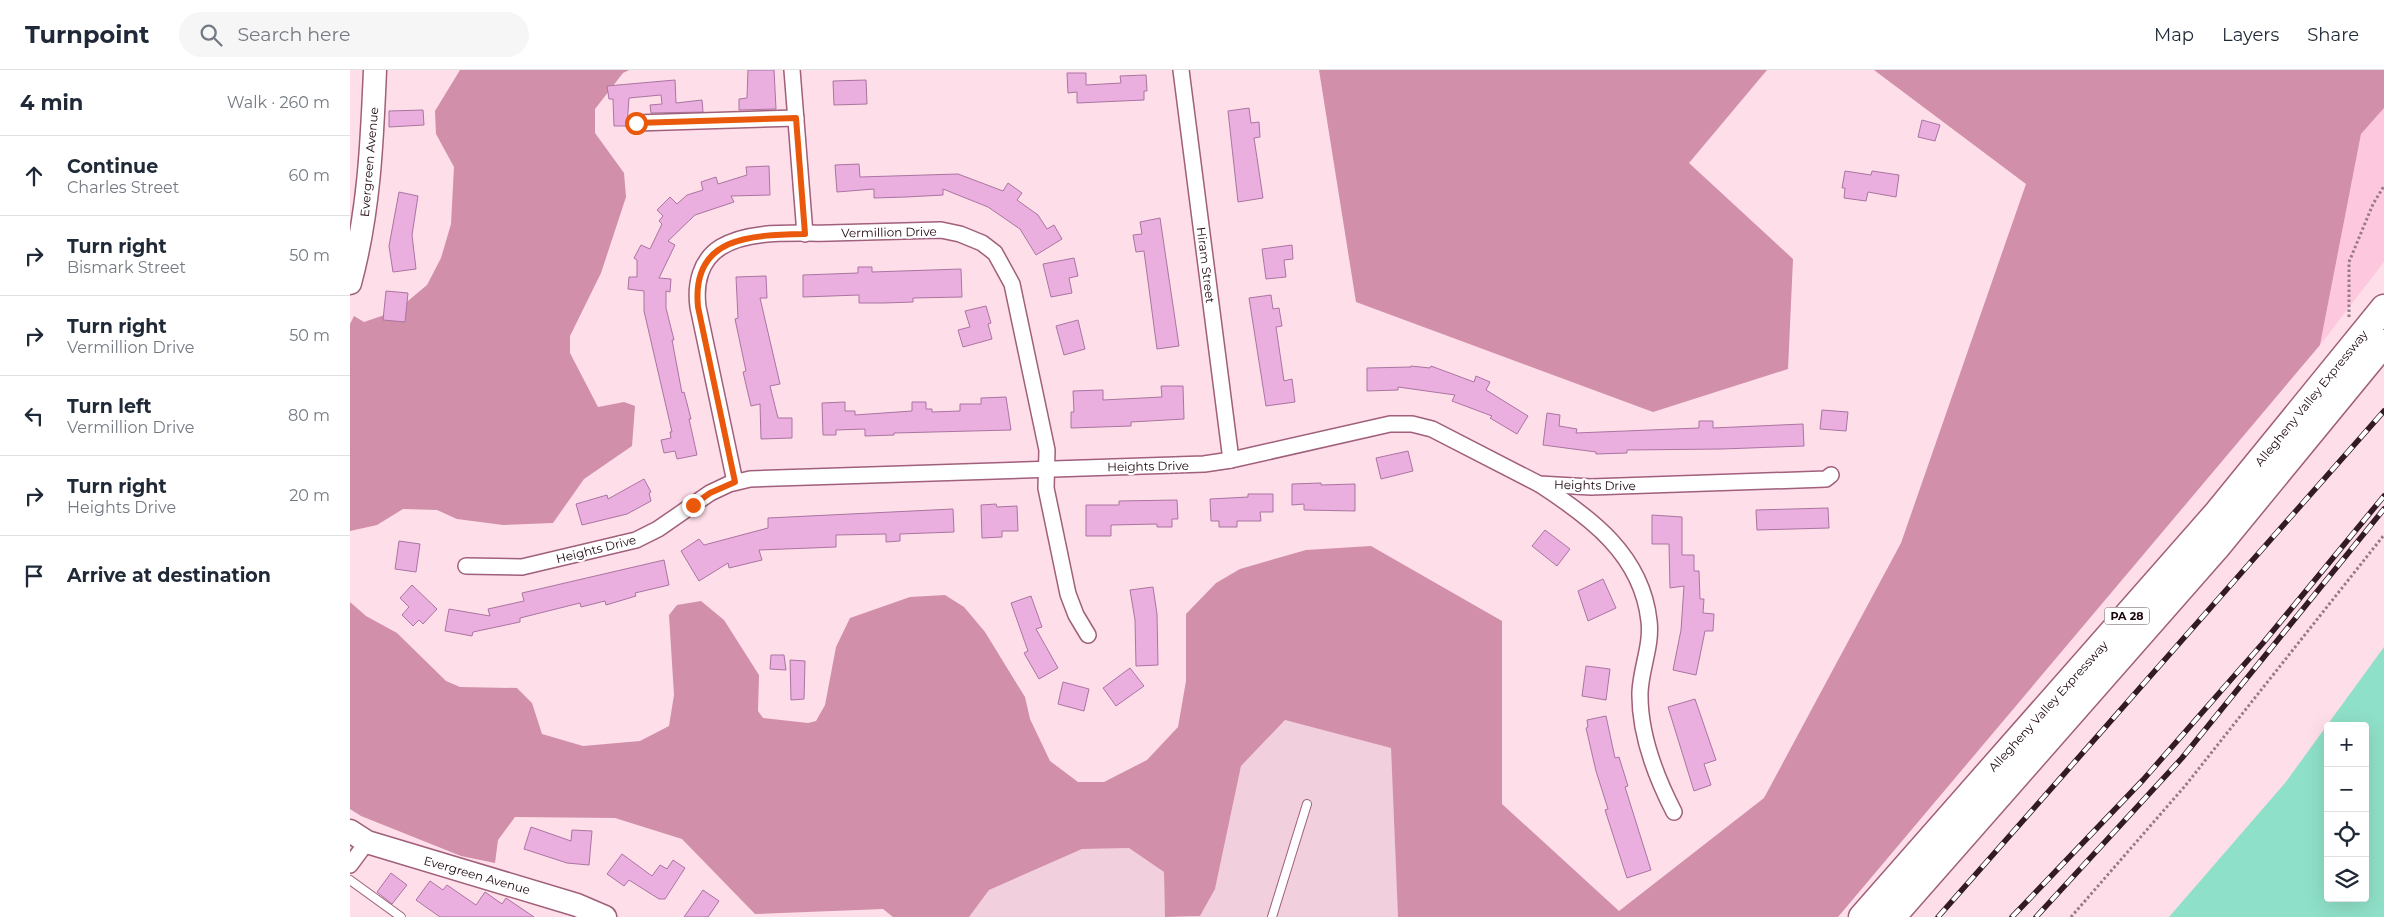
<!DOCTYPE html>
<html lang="en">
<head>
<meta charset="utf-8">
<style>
  body { margin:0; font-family:Montserrat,sans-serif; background:#f6f6f7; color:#1f2937 }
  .controls { position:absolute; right:15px; bottom:15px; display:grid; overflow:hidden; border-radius:5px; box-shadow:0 5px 20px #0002 }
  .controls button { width:45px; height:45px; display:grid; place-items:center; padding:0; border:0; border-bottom:1px solid #e0e1e3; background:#fff; color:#1f2937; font:25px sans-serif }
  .stop { position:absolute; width:15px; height:15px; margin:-11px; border:4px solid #ea580c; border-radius:50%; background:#fff }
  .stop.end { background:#ea580c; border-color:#fff; box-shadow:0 1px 5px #0008 }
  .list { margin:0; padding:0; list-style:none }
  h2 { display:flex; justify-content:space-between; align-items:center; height:65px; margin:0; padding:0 20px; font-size:21px }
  h2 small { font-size:16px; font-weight:400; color:#747a83 }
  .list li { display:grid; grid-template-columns:32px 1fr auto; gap:15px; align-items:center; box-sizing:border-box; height:80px; padding:0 20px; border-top:1px solid #e0e1e3 }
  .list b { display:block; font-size:19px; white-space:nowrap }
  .list p { margin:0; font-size:16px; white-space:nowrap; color:#747a83 }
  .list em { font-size:16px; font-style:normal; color:#747a83 }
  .icon { flex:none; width:28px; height:28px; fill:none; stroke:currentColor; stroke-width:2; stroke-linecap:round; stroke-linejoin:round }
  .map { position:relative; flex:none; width:2034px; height:847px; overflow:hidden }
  header { display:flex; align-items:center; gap:30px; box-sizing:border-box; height:70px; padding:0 25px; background:#fff; border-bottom:1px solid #e0e1e3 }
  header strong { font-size:24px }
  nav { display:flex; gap:28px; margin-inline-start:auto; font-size:18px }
  .search { width:350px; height:45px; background:#f6f6f7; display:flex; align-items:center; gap:12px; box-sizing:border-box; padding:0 18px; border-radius:28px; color:#747a83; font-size:19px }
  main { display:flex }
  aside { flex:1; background:#fff }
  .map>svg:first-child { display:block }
  .built { fill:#f1cfdc }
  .green { fill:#fdc8dd }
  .forest { fill:#d18faa }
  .water { fill:#8fe0c8; fill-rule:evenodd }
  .building { fill:#eaafde; stroke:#ab74a1 }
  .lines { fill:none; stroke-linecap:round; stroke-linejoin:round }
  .lane-casing { stroke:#a05f7b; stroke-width:10 }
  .street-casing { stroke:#a05f7b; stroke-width:18 }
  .primary-casing { stroke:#a05f7b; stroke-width:25 }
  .highway-casing { stroke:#a05f7b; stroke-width:29 }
  .path { stroke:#967a85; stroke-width:3; stroke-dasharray:2.5 2.5; stroke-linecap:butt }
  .lane { stroke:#fff; stroke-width:8 }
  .street { stroke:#fff; stroke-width:15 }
  .primary { stroke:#fff; stroke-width:22 }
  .highway { stroke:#fff; stroke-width:26 }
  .rail-casing { stroke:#321b25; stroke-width:5.5 }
  .rail { stroke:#fff; stroke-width:4; stroke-dasharray:11; stroke-linecap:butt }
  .route { stroke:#ea580c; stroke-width:6 }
  .labels { text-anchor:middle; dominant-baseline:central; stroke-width:4.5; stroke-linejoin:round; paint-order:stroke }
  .shield { fill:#fff; stroke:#5f4f56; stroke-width:1 }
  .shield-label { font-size:11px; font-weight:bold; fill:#1b040e }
  .street-label { font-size:12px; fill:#1b040e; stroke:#fff }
</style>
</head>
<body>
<header>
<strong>Turnpoint</strong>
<div class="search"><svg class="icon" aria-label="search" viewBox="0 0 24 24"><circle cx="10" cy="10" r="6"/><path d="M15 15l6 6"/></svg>Search here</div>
<nav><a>Map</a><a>Layers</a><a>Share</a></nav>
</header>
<main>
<aside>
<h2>4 min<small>Walk · 260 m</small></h2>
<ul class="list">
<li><svg class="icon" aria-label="ahead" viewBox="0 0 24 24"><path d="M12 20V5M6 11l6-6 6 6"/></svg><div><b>Continue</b><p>Charles Street</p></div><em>60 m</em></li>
<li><svg class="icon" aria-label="right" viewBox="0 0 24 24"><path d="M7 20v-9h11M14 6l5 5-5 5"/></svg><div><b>Turn right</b><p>Bismark Street</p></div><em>50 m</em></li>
<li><svg class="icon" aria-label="right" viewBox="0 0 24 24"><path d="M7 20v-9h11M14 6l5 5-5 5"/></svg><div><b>Turn right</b><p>Vermillion Drive</p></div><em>50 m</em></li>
<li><svg class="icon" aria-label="left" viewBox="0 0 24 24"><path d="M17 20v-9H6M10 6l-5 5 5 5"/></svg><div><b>Turn left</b><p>Vermillion Drive</p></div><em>80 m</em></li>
<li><svg class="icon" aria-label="right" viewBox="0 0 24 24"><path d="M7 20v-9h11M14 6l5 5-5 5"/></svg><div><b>Turn right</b><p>Heights Drive</p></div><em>20 m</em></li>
<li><svg class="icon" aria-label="arrive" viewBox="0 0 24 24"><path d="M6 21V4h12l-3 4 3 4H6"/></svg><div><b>Arrive at destination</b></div></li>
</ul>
</aside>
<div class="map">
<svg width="2034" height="847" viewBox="0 0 2034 847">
  <rect width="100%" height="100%" fill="#fddee9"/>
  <g class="built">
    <polygon points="935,650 1041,678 1048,847 835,847 850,846 865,819 891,696"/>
    <polygon points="779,778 814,802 815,847 619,847 639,820 732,779"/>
  </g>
  <polygon class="green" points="2034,38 2034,192 1970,275 2011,64"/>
  <g class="forest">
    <polygon points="110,0 279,0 273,3 245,39 245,63 274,103 276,127 251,203 220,266 220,283 248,337 274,332 285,336 282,376 234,409 203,453 153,455 107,449 87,440 53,439 27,455 0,461 0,254 4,246 14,252 46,241 77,215 91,188 101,154 104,97 86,64 85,41"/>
    <polygon points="969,0 1417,0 1339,93 1443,189 1438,299 1303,342 1006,232"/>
    <polygon points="1524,0 2034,0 2034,38 2011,64 1970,275 1488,847 1048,847 1041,678 935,650 891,696 865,819 850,846 815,847 814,802 779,778 732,779 639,820 619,847 543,847 533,839 405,844 332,769 265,748 165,747 148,770 145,793 111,786 11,746 0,739 0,532 16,546 47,563 96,611 110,617 167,618 182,633 192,664 233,676 290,671 319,656 324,625 319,545 327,535 351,531 374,550 409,605 408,641 413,648 458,653 466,651 475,635 486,577 500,548 560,527 595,525 614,537 635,562 675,627 680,649 700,691 728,712 754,712 797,690 828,657 836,611 836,544 866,513 890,499 956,480 1021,476 1152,551 1152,734 1269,841 1414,728 1551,473 1676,114"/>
  </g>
  <path class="water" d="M2034,577V847H1819L1935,713ZM1978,656H2015V828H1978Z"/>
  <g class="building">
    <polygon points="398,0 424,0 426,39 389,40 389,29 397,28"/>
    <polygon points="717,3 736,3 736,15 771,13 770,6 796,5 797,21 794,21 794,30 727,33 727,22 718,23"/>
    <polygon points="325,10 326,33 352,30 353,42 301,43 300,35 312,34 311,25 279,28 277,56 264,56 263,29 259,29 257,16"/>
    <polygon points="516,10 517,34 484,35 483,11"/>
    <polygon points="899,38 901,53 909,52 910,67 904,68 913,128 888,132 878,41"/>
    <polygon points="73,40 74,55 39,57 39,41"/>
    <polygon points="1572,50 1590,55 1585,71 1568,67"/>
    <polygon points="509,94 510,107 608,104 653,121 658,113 672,123 667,130 688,145 697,159 704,155 712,169 686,185 670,159 638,137 593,119 593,125 556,127 524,128 524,119 487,122 485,95"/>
    <polygon points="419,96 420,125 381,126 384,132 345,145 318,171 325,175 309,208 321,209 320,222 316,221 316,238 324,270 322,270 332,323 334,322 341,349 339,349 347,385 327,389 325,381 314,383 311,370 321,368 320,362 322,362 294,241 294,221 278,219 279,207 287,207 287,190 284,188 291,175 300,179 312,154 309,151 313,146 307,140 320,127 327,134 337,125 353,120 351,112 366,107 368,114 397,105 396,97"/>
    <polygon points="1495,101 1521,105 1522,101 1549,105 1546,127 1518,122 1516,131 1494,128 1495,118 1492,118"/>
    <polygon points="49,122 68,126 62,165 66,199 43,202 39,176"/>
    <polygon points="810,148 829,276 807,279 794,181 786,182 783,165 792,164 790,152"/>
    <polygon points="942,175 943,189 934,190 936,207 916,209 912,179"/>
    <polygon points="724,188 728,206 719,208 722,223 701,227 693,194"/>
    <polygon points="508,197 522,197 522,202 611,199 612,227 563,228 563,232 534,233 509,233 509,225 453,227 453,205 508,203"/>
    <polygon points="416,206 417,228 410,228 430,314 420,316 428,348 442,348 442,368 411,369 410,334 401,336 393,302 396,301 385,249 388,248 386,207"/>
    <polygon points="36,221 58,223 55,252 33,250"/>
    <polygon points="921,225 923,239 929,238 932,256 926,257 934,311 942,309 945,332 916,336 899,228"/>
    <polygon points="636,236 641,253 638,254 642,269 613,277 608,260 620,257 615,241"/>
    <polygon points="728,250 735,279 714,285 706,256"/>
    <polygon points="1061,296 1080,298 1081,296 1124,312 1126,306 1140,312 1136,320 1178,346 1167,364 1140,348 1142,346 1102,331 1105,325 1048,317 1048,320 1017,321 1017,298 1061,297"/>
    <polygon points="811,316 833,316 834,349 781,352 781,356 721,358 721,342 724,342 723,321 753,320 753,330 812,327"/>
    <polygon points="656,327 661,360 544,363 544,365 515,366 515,359 486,360 486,365 473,365 472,333 495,332 495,341 505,341 505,345 562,341 562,332 576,332 576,339 582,339 582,342 610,341 610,334 631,334 631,328"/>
    <polygon points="1472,340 1498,342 1496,361 1470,359"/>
    <polygon points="1197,343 1210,345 1209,356 1227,359 1226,363 1349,358 1349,351 1363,351 1363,358 1453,354 1454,376 1372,379 1277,380 1277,383 1246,384 1246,382 1193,375"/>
    <polygon points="1058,381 1063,401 1031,409 1026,388"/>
    <polygon points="294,409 301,422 299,423 301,431 277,444 232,455 226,434 257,425 258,429"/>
    <polygon points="971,413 971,415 1005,414 1005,441 954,440 954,434 942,435 942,414"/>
    <polygon points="898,424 923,424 923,442 910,442 911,451 887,451 887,457 869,457 869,451 861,451 860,429 898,427"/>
    <polygon points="827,430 828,449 822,449 822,457 807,457 807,454 761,455 761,466 736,466 736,435 769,435 769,431"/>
    <polygon points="646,434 647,437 667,436 668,461 652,461 652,467 632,468 631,435"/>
    <polygon points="1478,438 1479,458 1407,460 1406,440"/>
    <polygon points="603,439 604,462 550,464 550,471 536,472 536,464 486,465 486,477 409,480 412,490 379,498 378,493 349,511 331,481 349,469 354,475 418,458 418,448"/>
    <polygon points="1302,445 1332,447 1332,485 1344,485 1344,501 1349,501 1350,529 1354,529 1353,543 1364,544 1363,561 1355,561 1346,605 1323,600 1331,560 1334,516 1320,518 1319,474 1302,474"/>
    <polygon points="1195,460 1220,479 1207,496 1182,476"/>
    <polygon points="49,471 70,474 66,502 45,499"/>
    <polygon points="314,490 319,515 285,523 286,526 256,535 255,531 231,537 230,533 170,548 170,552 123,562 122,566 95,561 99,539 140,546 138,539 174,531 172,523"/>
    <polygon points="1253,509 1266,538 1238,551 1228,521"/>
    <polygon points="62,515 87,539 73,554 69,550 63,556 52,545 59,537 50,528"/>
    <polygon points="803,517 807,544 808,595 786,596 785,550 780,520"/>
    <polygon points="681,526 692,557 686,559 708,598 689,609 674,583 678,581 661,533"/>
    <polygon points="421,585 434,585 436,600 420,599"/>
    <polygon points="440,590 455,591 454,629 441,630"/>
    <polygon points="1236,596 1260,599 1256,630 1232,626"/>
    <polygon points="780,598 794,616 766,636 753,618"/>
    <polygon points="713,612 739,619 734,641 708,634"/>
    <polygon points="1345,629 1366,690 1354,694 1361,715 1344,721 1318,637"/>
    <polygon points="1256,646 1265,688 1269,687 1278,716 1275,717 1301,800 1277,808 1255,740 1258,739 1246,701 1236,658 1238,657 1237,650"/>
    <polygon points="181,757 221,771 222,760 242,761 239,795 217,793 174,779"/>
    <polygon points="272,784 302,806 310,795 317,799 323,790 335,798 315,829 309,829 279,810 274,816 257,804"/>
    <polygon points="41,803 57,815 42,834 27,822"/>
    <polygon points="80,811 93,820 97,815 126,835 135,822 152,834 156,828 184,847 90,847 66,830"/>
    <polygon points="353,820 369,831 358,847 334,847"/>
  </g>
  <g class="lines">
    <g class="lane-casing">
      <g id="lane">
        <polyline points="0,810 51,847"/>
        <polyline points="922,847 957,734"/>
      </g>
    </g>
    <g class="street-casing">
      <g id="street">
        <polyline points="442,0 455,164"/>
        <polyline points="831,0 881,390"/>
        <polyline points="286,53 446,48"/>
        <path d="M385,412L348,237C345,214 350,190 371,177C401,159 446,164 480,163C517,162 554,161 591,160L610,164L632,173L645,183L662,214L697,380L696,418L718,524L726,545L738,565"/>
        <path d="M1189,414C1240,447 1292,485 1299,551C1302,575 1291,598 1290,622C1289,664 1305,705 1324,742"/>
        <polyline points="116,496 172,497 286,470 308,459 360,423 379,414 400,409 854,394 881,390 1040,354 1062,354 1082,359 1189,414 1241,417 1476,409 1481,405"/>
        <polyline points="0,795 17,772"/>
      </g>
    </g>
    <g class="primary-casing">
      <g id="primary">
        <path d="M0,213C19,143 22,73 25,0"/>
        <polyline points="0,761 17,772 227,835 255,847"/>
      </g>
    </g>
    <g class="highway-casing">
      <g id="highway">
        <polyline points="1512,847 1868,442 2034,238"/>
        <polyline points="1542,847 1866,478 2034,273"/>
      </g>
    </g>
    <g class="path">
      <polyline points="1999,247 1999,192 2023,134 2034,116"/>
      <polyline points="1721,847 1835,716 2034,465"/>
    </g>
    <use href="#lane" class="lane"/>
    <use href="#street" class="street"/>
    <use href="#primary" class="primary"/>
    <use href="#highway" class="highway"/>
    <g class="rail-casing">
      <g id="rail">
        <polyline points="1588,847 2034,341"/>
        <polyline points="1662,847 1793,710 1913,573 2034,426"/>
        <polyline points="1686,847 1832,688 2034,439"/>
      </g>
    </g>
    <use href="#rail" class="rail"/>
  </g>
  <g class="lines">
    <path class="route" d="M286,53L446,48L455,164C401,165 341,166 348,237L385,412L360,423L343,435"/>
  </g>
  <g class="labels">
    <rect class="shield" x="1754.5" y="537.5" width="45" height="17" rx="4"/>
    <g class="shield-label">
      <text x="1777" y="546">PA 28</text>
    </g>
    <g class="street-label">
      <text transform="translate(19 92) rotate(-85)">Evergreen Avenue</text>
      <text transform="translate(539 162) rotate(-1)">Vermillion Drive</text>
      <text transform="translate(856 195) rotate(83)">Hiram Street</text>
      <text transform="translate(1961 328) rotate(-51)">Allegheny Valley Expressway</text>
      <text transform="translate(798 396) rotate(-1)">Heights Drive</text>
      <text transform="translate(1245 415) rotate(1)">Heights Drive</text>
      <text transform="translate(246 479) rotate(-14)">Heights Drive</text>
      <text transform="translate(1698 636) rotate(-48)">Allegheny Valley Expressway</text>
      <text transform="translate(127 805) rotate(16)">Evergreen Avenue</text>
    </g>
  </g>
</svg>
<div class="controls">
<button>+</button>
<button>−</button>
<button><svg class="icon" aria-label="locate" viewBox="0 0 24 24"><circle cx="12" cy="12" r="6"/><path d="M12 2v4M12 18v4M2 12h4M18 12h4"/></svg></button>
<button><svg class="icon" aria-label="layers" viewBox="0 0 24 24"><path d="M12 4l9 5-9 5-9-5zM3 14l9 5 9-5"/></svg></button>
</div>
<div class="stop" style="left:286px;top:53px"></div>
<div class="stop end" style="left:343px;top:435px"></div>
</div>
</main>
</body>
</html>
